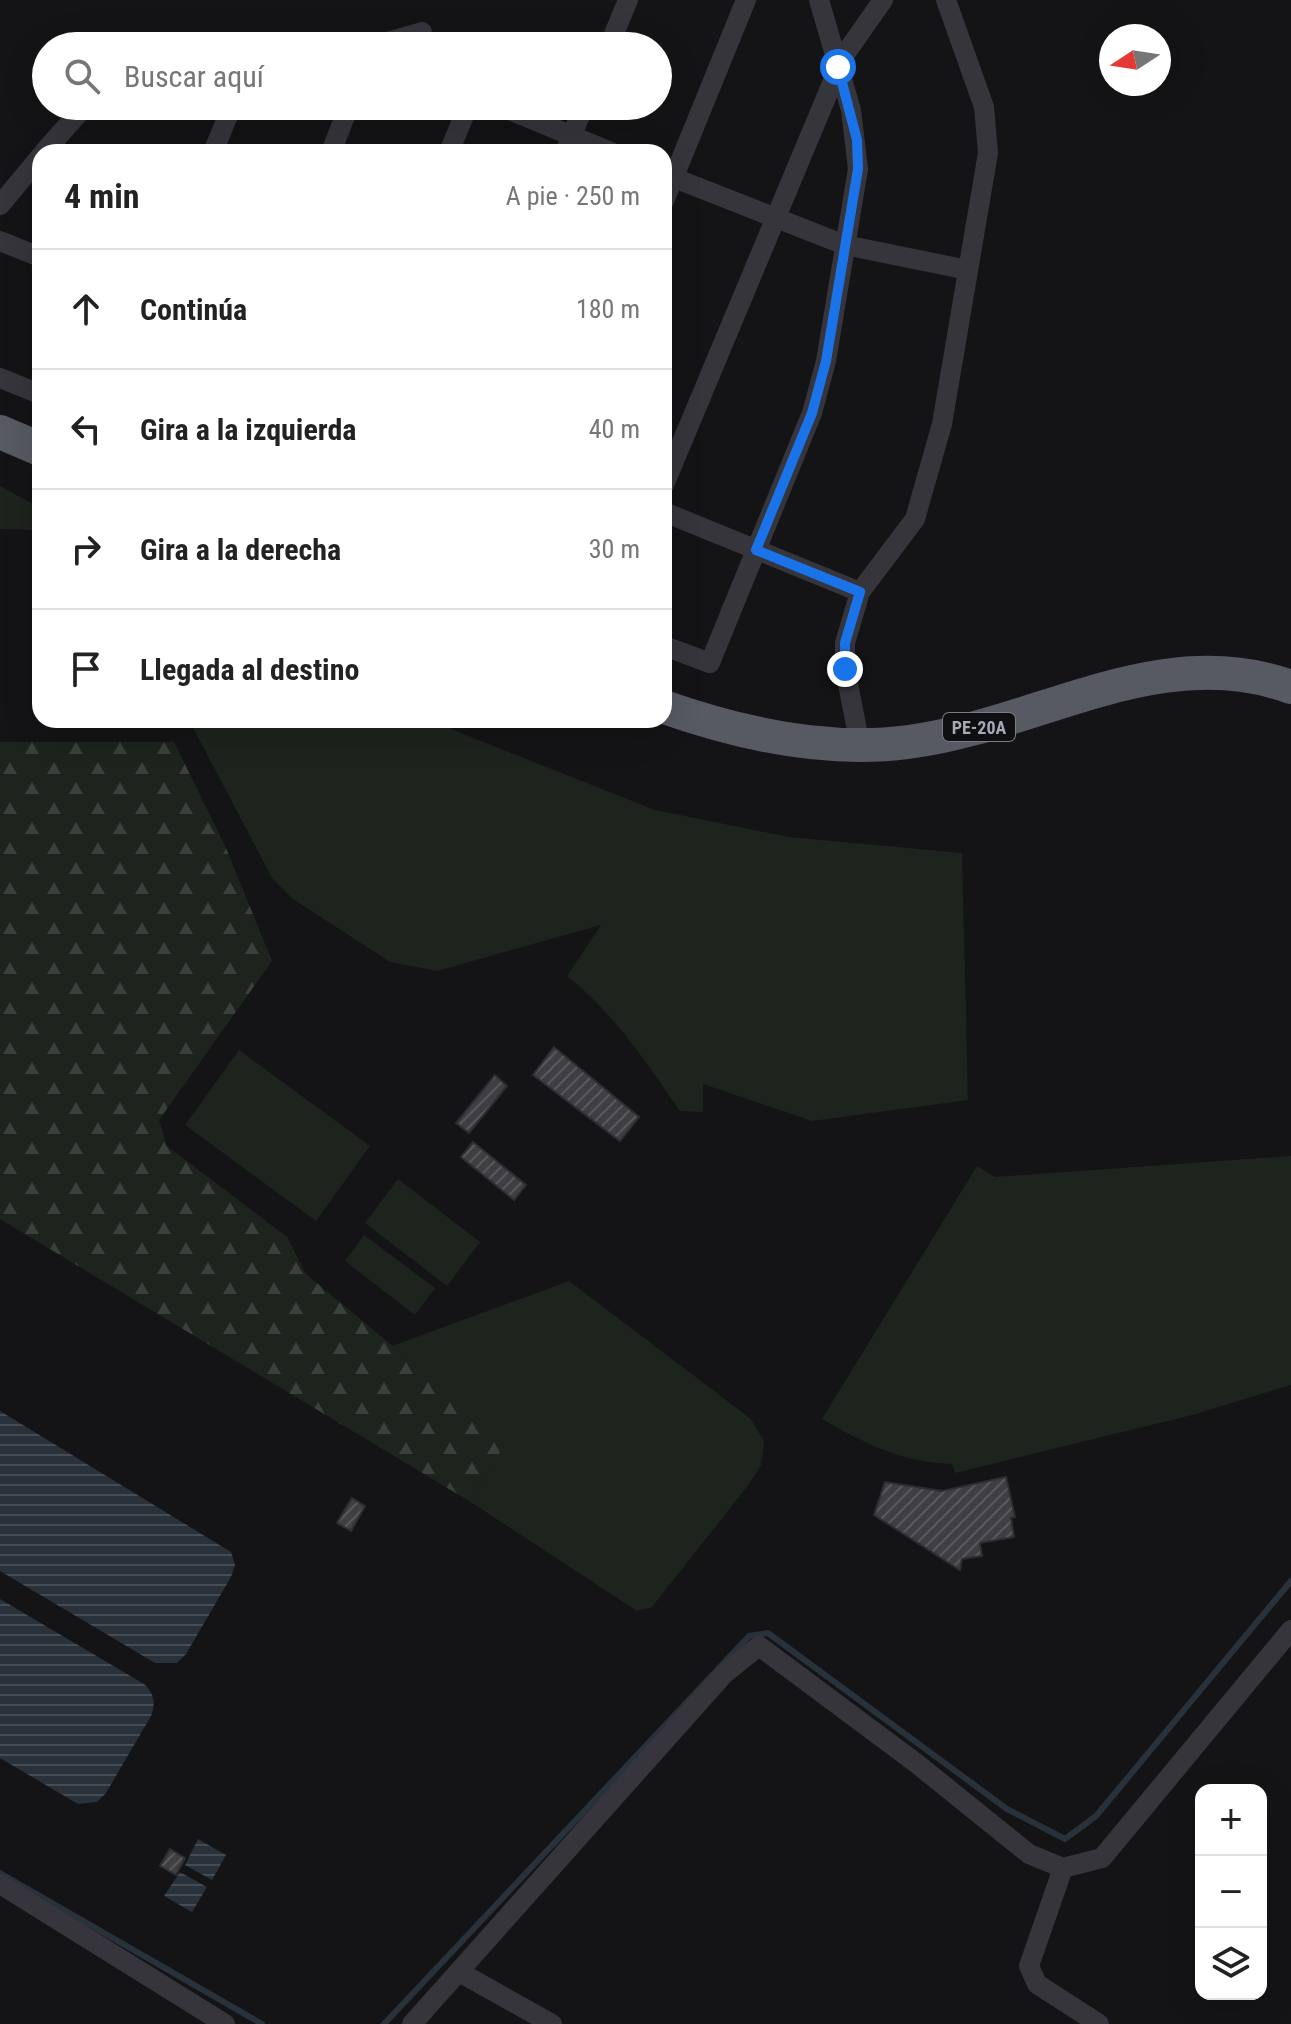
<!DOCTYPE html>
<html lang="es">
<head>
<meta charset="utf-8">
<style>
  body { margin:0; font-family:"Roboto Condensed",sans-serif; background:#f6f6f6; color:#222 }
  .controls { position:absolute; right:24px; bottom:24px; display:grid; overflow:hidden; border-radius:16px; box-shadow:0 8px 32px #0002 }
  .controls button { width:72px; height:72px; display:grid; place-items:center; padding:0; border:0; border-bottom:2px solid #e0e0e0; background:#fff; color:#222; font:40px sans-serif }
  .compass { position:absolute; left:1099px; top:24px; width:72px; height:72px; border-radius:50%; background:#fff; box-shadow:0 8px 32px #0002; rotate:258deg }
  .stop { position:absolute; width:24px; height:24px; margin:-18px; border:6px solid #1a73e8; border-radius:50%; background:#fff }
  .stop.end { background:#1a73e8; border-color:#fff; box-shadow:0 2px 8px #0008 }
  .list { margin:0; padding:0; list-style:none }
  h2 { display:flex; justify-content:space-between; align-items:center; height:104px; margin:0; padding:0 32px; font-size:34px }
  h2 small { font-size:26px; font-weight:400; color:#767676 }
  .list li { display:grid; grid-template-columns:52px 1fr auto; gap:24px; align-items:center; box-sizing:border-box; height:120px; padding:0 32px; border-top:2px solid #e0e0e0 }
  .list b { display:block; font-size:30px; white-space:nowrap }
  .list em { font-size:26px; font-style:normal; color:#767676 }
  .icon { flex:none; width:44px; height:44px; fill:none; stroke:currentColor; stroke-width:2; stroke-linecap:round; stroke-linejoin:round }
  .map { position:relative; flex:none; width:1291px; height:2024px; overflow:hidden }
  .search { position:absolute; background:#fff; box-shadow:0 8px 32px #0002; left:32px; top:32px; width:640px; height:88px; display:flex; align-items:center; gap:20px; box-sizing:border-box; padding:0 28px; border-radius:44px; color:#767676; font-size:30px }
  .panel { position:absolute; background:#fff; box-shadow:0 8px 32px #0002; left:32px; top:144px; width:640px; height:584px; border-radius:24px }
  .map>svg:first-child { display:block }
  .green { fill:#1c241d }
  .forest { fill:url(#forest-firs) }
  .water { fill:url(#water-rules) }
  .lines { fill:none; stroke-linecap:round; stroke-linejoin:round }
  .stream { stroke:#29313a; stroke-width:6 }
  .building { fill:url(#building-hatch); stroke:#2e2e32; stroke-width:2 }
  .minor { stroke:#35353b; stroke-width:20 }
  .trunk { stroke:#585a63; stroke-width:34 }
  .route { stroke:#1a73e8; stroke-width:10 }
  .labels { text-anchor:middle; dominant-baseline:central; stroke-width:7; stroke-linejoin:round; paint-order:stroke }
  .shield { fill:#0f0f11; stroke:#787b85; stroke-width:2 }
  .shield-label { font-size:18px; font-weight:bold; fill:#a5a9b7 }
</style>
</head>
<body>
<div class="map">
<svg width="1291" height="2024" viewBox="0 0 1291 2024">
  <defs>
    <pattern id="forest-firs" width="22" height="20" patternUnits="userSpaceOnUse" patternTransform="scale(2)"><rect width="22" height="20" fill="#1c241d"/><path d="M5 1l3.5 6h-7zM16 11l3.5 6h-7z" fill="#3a413c"/></pattern>
    <pattern id="water-rules" width="6" height="5" patternUnits="userSpaceOnUse" patternTransform="scale(2)"><rect width="6" height="5" fill="#29313a"/><path d="M0 2.5h6" fill="none" stroke="#454c54"/></pattern>
    <pattern id="building-hatch" width="6" height="6" patternUnits="userSpaceOnUse" patternTransform="scale(2)"><rect width="6" height="6" fill="#3e3e43"/><path d="M-1 1l2-2M0 6l6-6M5 7l2-2" fill="none" stroke="#57575c"/></pattern>
  </defs>
  <rect width="100%" height="100%" fill="#141416"/>
  <g class="green">
    <polygon points="0,486 40,508 40,530 0,529"/>
    <path d="M189,720H428L655,810L789,837L962,853L968,1100L812,1121L703,1084V1112L680,1111C646,1062 614,1013 567,976L601,925L437,971L390,962L293,899L272,878Z"/>
    <polygon points="239,1050 370,1146 316,1221 185,1125"/>
    <path d="M1291,1156V1385L1192,1415L955,1473L952,1464C904,1463 863,1443 822,1419L977,1166L995,1177Z"/>
    <polygon points="398,1179 480,1242 447,1286 365,1223"/>
    <polygon points="364,1235 435,1288 415,1315 345,1261"/>
    <polygon points="569,1281 751,1419 764,1441 761,1465 750,1483 652,1607 637,1611 469,1501 506,1441 392,1346"/>
  </g>
  <polygon class="forest" points="0,742 174,742 226,848 272,961 159,1120 167,1146 287,1237 306,1274 507,1441 469,1501 0,1219"/>
  <g class="water">
    <polygon points="0,1411 231,1552 235,1565 231,1577 186,1654 177,1663 155,1663 0,1571"/>
    <path d="M0,1599L144,1684C154,1693 156,1703 151,1716L106,1793L97,1802L78,1804L0,1758Z"/>
    <polygon points="198,1839 226,1855 212,1880 185,1865"/>
    <polygon points="180,1872 207,1887 192,1912 164,1896"/>
  </g>
  <g class="lines">
    <g class="stream">
      <polyline points="0,1873 262,2024"/>
      <polyline points="384,2024 749,1636 768,1633 1007,1809 1065,1839 1096,1816 1291,1581"/>
    </g>
  </g>
  <g class="building">
    <polygon points="554,1047 639,1117 620,1141 533,1075"/>
    <polygon points="495,1075 507,1086 469,1133 456,1123"/>
    <polygon points="473,1142 526,1185 514,1200 461,1157"/>
    <polygon points="1006,1477 1015,1517 1011,1518 1014,1537 980,1543 982,1556 962,1559 960,1570 874,1515 885,1482 942,1491"/>
    <polygon points="352,1498 365,1506 351,1531 337,1523"/>
    <polygon points="170,1849 185,1858 176,1875 160,1866"/>
  </g>
  <g class="lines">
    <g class="minor">
      <polyline points="373,46 422,32"/>
      <polyline points="609,46 628,0"/>
      <polyline points="500,106 611,152"/>
      <polyline points="44,152 85,106"/>
      <polyline points="213,152 232,106"/>
      <polyline points="331,152 349,106"/>
      <polyline points="449,152 468,106"/>
      <polyline points="565,152 584,106"/>
      <polyline points="664,174 845,245 968,270"/>
      <polyline points="664,201 746,0"/>
      <polyline points="0,205 40,157"/>
      <polyline points="0,241 40,257"/>
      <polyline points="0,378 40,394"/>
      <polyline points="664,485 843,57 883,0"/>
      <polyline points="664,512 860,592"/>
      <polyline points="664,646 710,663 812,413 826,361 858,169 851,110 819,0"/>
      <polyline points="860,745 845,669 845,643 860,592 915,519 942,424 988,153 984,107 946,0"/>
      <polyline points="1063,1868 1029,1966 1037,1984 1099,2024"/>
      <polyline points="0,1884 225,2024"/>
      <polyline points="461,1973 552,2024"/>
      <polyline points="412,2024 724,1674 759,1646 916,1763 1029,1854 1063,1868 1102,1858 1291,1630"/>
    </g>
    <g class="trunk">
      <polyline points="0,432 40,449"/>
      <path d="M664,707C741,734 826,753 908,742C1036,726 1160,639 1291,687"/>
    </g>
  </g>
  <g class="lines">
    <polyline class="route" points="838,67 857,140 858,169 826,361 812,413 756,550 860,592 845,643 845,669"/>
  </g>
  <g class="labels">
    <rect class="shield" x="943" y="713" width="72" height="28" rx="6"/>
    <g class="shield-label">
      <text x="979" y="727">PE-20A</text>
    </g>
  </g>
</svg>
<div class="controls">
<button>+</button>
<button>−</button>
<button><svg class="icon" aria-label="layers" viewBox="0 0 24 24"><path d="M12 4l9 5-9 5-9-5zM3 14l9 5 9-5"/></svg></button>
</div>
<svg class="compass" viewBox="-18 -18 36 36"><path d="M0-13l5 13h-10z" fill="#e53935"/><path d="M0 13l5-13h-10z" fill="#767676"/></svg>
<div class="stop" style="left:838px;top:67px"></div>
<div class="stop end" style="left:845px;top:669px"></div>
<div class="search"><svg class="icon" aria-label="search" viewBox="0 0 24 24"><circle cx="10" cy="10" r="6"/><path d="M15 15l6 6"/></svg>Buscar aquí</div>
<section class="panel">
<h2>4 min<small>A pie · 250 m</small></h2>
<ul class="list">
<li><svg class="icon" aria-label="ahead" viewBox="0 0 24 24"><path d="M12 20V5M6 11l6-6 6 6"/></svg><div><b>Continúa</b></div><em>180 m</em></li>
<li><svg class="icon" aria-label="left" viewBox="0 0 24 24"><path d="M17 20v-9H6M10 6l-5 5 5 5"/></svg><div><b>Gira a la izquierda</b></div><em>40 m</em></li>
<li><svg class="icon" aria-label="right" viewBox="0 0 24 24"><path d="M7 20v-9h11M14 6l5 5-5 5"/></svg><div><b>Gira a la derecha</b></div><em>30 m</em></li>
<li><svg class="icon" aria-label="arrive" viewBox="0 0 24 24"><path d="M6 21V4h12l-3 4 3 4H6"/></svg><div><b>Llegada al destino</b></div></li>
</ul>
</section>
</div>
</body>
</html>
